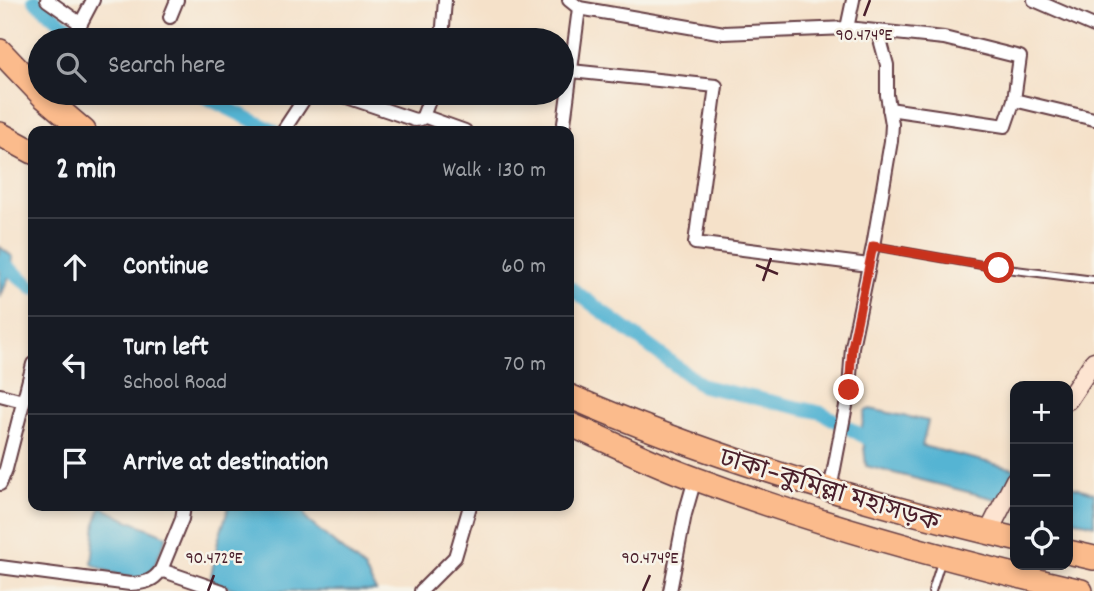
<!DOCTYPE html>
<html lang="en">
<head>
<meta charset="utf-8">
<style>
  body { margin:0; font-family:Dekko,"Noto Sans Bengali",sans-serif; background:#242831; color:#f1f3f6 }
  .controls { position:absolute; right:21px; bottom:21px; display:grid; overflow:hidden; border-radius:14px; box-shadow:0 4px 10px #0003 }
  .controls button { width:63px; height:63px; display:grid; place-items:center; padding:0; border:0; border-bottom:2px solid #363941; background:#171b24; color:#f1f3f6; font:35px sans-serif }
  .stop { position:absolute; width:21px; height:21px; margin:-16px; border:5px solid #c8321e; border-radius:50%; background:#fff }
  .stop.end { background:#c8321e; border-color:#fff; box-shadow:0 2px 7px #0008 }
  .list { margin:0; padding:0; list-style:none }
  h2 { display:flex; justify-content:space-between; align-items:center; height:91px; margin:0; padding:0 28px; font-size:30px }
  h2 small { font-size:23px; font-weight:400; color:#9ea1a6 }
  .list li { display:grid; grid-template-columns:46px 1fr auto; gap:21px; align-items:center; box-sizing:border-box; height:98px; padding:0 28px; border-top:2px solid #363941 }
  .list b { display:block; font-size:26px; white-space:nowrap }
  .list p { margin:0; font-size:23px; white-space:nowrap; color:#9ea1a6 }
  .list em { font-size:23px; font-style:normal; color:#9ea1a6 }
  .icon { flex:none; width:38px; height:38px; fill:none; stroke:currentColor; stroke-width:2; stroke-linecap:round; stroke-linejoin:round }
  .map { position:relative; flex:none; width:1094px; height:591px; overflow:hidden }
  .search { position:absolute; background:#171b24; box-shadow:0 4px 10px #0003; left:28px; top:28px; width:546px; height:77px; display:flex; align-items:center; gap:18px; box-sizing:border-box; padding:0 24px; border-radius:38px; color:#9ea1a6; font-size:26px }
  .panel { position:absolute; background:#171b24; box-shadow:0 4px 10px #0003; left:28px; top:126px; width:546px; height:385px; border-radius:14px }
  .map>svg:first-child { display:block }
  .water { fill:#54b4d3; stroke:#4f6a7f; stroke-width:2 }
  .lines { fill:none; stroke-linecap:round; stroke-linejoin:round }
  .canal { stroke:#54b4d3; stroke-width:14 }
  .lane-casing { stroke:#643c43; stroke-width:10 }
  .street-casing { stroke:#643c43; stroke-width:16 }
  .secondary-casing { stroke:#643c43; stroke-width:21 }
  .highway-casing { stroke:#643c43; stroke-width:26 }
  .lane { stroke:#fff; stroke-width:6 }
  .street { stroke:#fff; stroke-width:12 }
  .secondary { stroke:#fde4d1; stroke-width:18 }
  .highway { stroke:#fbbb8c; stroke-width:23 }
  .route { stroke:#c8321e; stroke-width:9 }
  .ticks { fill:none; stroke:#4a1f2b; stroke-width:2.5 }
  .labels { text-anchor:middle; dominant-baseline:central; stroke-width:5; stroke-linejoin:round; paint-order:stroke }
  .street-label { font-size:26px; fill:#4a1f2b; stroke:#f7f3e8 }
  .ticks-label { font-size:18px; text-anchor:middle; fill:#4a1f2b; stroke:#f7f3e8; stroke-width:5; stroke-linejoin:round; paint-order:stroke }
</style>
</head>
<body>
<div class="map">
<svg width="1094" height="591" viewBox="0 0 1094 591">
  <rect width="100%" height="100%" fill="#f7f3e8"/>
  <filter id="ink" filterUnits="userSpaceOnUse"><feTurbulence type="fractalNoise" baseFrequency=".0143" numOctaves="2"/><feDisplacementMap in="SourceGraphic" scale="14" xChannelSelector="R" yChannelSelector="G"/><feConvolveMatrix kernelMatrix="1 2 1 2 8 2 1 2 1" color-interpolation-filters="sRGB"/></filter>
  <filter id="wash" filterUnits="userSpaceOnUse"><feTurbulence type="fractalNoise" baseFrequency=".00686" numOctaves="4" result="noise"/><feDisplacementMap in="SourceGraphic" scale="28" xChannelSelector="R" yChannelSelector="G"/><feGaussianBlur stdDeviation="1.57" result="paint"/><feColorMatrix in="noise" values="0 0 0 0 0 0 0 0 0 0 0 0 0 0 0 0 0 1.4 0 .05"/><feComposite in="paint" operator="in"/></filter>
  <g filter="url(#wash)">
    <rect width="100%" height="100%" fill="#f5e1c9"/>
    <g class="water">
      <polygon points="0,247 13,257 11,272 0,298"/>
      <polygon points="870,409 928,421 922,446 1015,469 1015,504 866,466 862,426 865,411"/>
      <polygon points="1068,485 1094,493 1094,525 1068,518"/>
      <path d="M101,506L125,519L167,536L150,576C130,582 110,573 92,564L96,522Z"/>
      <polygon points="229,506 301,506 308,521 364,568 376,591 240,591 210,581 218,541"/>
    </g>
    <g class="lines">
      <g class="canal">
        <polyline points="34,0 62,23 96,40"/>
        <polyline points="197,93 274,131"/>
        <polyline points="0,262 3,263 33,288"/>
        <polyline points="569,287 703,386 822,413 877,444"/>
      </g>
    </g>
  </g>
  <g filter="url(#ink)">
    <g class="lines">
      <g class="lane-casing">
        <g id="lane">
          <polyline points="873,246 999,268 1094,280"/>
          <polyline points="932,591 941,562"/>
        </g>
      </g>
      <g class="street-casing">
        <g id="street">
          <polyline points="47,0 81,24"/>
          <polyline points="1034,0 1094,26"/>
          <polyline points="579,8 724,33 847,28 853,0"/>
          <polyline points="170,17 177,0"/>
          <polyline points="847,28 944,38 1020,57 1014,100 1094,119"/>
          <polyline points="72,40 93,0"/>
          <polyline points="442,40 445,0"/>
          <polyline points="571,71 716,86 695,243 869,265"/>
          <polyline points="335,93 415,120 421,119 423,116 432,93"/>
          <polyline points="889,109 1005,126 1014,100"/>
          <polyline points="423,116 465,131"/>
          <polyline points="283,131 308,93"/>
          <polyline points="563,131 579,8 569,0"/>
          <polyline points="0,395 23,401"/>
          <polyline points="0,484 6,469 33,364"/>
          <polyline points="830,490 849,390 852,347 873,246 891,141 892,124 887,95 887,65 878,32"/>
          <path d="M0,567L130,584C144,583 153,582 161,570L182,519L184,506"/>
          <polyline points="161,570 222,591"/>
          <polyline points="421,591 455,557 470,506"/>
          <polyline points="670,591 685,514 695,479"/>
        </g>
      </g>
      <g class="secondary-casing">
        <g id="secondary">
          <polyline points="1068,400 1094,361"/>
          <polyline points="988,533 1015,480"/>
        </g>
      </g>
      <g class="highway-casing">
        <g id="highway">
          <polyline points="0,51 43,96 84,131"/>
          <polyline points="0,134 33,152"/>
          <path d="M569,396C710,458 865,503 1015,539"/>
          <path d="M569,424C611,442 653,464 696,479C821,525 951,561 1081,591"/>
          <polyline points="1068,552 1094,558"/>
        </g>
      </g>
      <use href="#lane" class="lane"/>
      <use href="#street" class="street"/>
      <use href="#secondary" class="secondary"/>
      <use href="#highway" class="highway"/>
    </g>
  </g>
  <g class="lines" filter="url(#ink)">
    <polyline class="route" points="849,390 852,347 873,246 999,268"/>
  </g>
  <path class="ticks" d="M864,16L870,0M756,265L778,274M763,281L771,258M208,591L214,575M643,591L650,575"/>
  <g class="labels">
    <g class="street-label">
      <text transform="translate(829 492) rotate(17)">ঢাকা–কুমিল্লা মহাসড়ক</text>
    </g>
  </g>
  <g class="ticks-label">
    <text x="864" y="40">90.474°E</text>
    <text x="214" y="563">90.472°E</text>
    <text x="650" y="563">90.474°E</text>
  </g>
</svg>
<div class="controls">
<button>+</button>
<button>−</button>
<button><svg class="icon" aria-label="locate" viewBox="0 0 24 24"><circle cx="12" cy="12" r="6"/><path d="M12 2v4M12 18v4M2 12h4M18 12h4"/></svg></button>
</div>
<div class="stop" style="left:999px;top:268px"></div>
<div class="stop end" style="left:849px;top:390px"></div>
<div class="search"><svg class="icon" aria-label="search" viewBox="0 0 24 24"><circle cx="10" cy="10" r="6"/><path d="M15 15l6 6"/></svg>Search here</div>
<section class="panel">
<h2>2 min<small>Walk · 130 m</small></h2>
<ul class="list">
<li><svg class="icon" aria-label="ahead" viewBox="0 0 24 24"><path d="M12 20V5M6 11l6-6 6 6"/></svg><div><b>Continue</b></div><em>60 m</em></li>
<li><svg class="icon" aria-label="left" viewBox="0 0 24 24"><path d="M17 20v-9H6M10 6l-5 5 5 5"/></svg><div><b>Turn left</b><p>School Road</p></div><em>70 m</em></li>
<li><svg class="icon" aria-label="arrive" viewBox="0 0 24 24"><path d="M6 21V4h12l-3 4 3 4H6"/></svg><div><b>Arrive at destination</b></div></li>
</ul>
</section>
</div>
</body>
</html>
